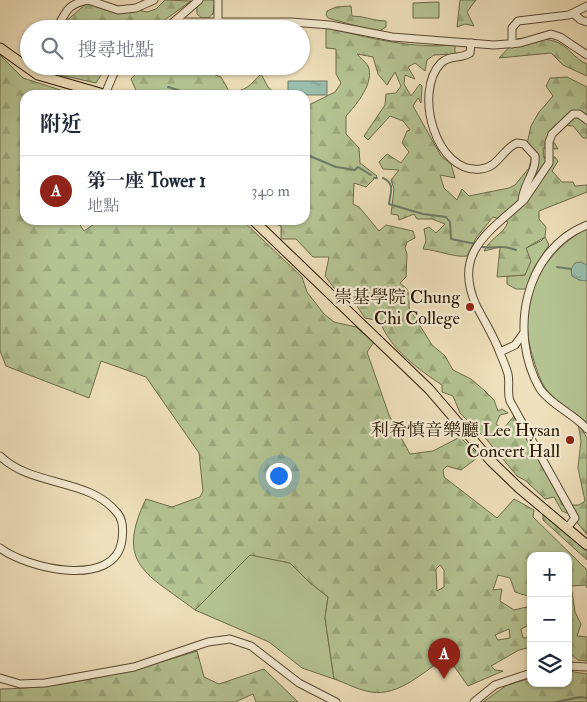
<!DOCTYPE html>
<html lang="zh-TW">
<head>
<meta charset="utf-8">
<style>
  body { margin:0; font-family:"IM FELL Double Pica","Noto Serif TC",serif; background:#f2f2f3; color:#1f2937 }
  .controls { position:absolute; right:15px; bottom:15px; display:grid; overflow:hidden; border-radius:10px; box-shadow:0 1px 4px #0004 }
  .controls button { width:45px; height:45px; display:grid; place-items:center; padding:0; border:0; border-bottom:1px solid #e0e1e3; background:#fff; color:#1f2937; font:25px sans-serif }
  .you { position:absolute; left:278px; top:475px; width:18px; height:18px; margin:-12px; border:4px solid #fff; border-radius:50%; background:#1a73e8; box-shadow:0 0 0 8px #1a73e833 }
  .badge { display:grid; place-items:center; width:32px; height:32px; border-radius:50%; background:#8f2418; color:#fff; font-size:16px; font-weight:700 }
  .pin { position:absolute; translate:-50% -41px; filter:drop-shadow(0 1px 2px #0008) }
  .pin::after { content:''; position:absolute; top:26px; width:18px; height:15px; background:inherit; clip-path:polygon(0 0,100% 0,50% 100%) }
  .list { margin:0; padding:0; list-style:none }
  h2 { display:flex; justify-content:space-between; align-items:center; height:65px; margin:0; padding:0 20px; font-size:21px }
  h2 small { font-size:16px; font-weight:400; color:#747a83 }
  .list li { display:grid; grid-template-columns:32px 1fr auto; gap:15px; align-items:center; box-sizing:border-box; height:70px; padding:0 20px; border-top:1px solid #e0e1e3 }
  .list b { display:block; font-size:19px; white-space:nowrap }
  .list p { margin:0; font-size:16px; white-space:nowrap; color:#747a83 }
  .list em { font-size:16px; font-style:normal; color:#747a83 }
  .icon { flex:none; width:28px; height:28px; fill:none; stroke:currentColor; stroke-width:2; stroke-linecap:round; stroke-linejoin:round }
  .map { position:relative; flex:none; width:587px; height:702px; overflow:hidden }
  .search { position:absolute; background:#fff; box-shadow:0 1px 4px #0004; left:20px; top:20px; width:290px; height:55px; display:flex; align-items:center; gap:12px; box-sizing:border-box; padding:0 18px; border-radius:28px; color:#747a83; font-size:19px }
  .panel { position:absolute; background:#fff; box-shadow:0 1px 4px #0004; left:20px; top:90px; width:290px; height:135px; border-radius:15px }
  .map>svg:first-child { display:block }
  .green { fill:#b5c393; stroke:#6e6c4a }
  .forest { fill:url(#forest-firs); stroke:#6e6c4a; fill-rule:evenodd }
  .water { fill:url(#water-ripples); stroke:#6c7a68 }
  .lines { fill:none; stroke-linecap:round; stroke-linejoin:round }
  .stream { stroke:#6c7a68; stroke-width:2 }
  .minor-casing { stroke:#594830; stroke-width:9 }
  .major-casing { stroke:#271601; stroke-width:11 }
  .minor { stroke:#f4ebd3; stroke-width:7 }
  .major { stroke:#eee0bc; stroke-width:9 }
  .poi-dot { fill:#8f2418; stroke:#f4ebd3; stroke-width:2 }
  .labels { text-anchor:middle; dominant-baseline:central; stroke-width:4.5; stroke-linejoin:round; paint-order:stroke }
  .poi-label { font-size:18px; fill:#271601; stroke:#f4ebd3; text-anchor:end }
</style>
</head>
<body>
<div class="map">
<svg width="587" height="702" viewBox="0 0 587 702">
  <defs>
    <pattern id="forest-firs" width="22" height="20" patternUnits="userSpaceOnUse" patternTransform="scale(1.25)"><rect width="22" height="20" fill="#b5c393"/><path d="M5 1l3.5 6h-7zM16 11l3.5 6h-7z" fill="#9ca77d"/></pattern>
    <pattern id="water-ripples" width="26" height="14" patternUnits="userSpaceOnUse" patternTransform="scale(1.25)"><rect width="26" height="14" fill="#9abdac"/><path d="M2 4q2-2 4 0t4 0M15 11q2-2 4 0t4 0" fill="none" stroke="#85a292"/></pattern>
  </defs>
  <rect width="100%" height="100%" fill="#eee0bc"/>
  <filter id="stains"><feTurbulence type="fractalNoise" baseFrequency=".004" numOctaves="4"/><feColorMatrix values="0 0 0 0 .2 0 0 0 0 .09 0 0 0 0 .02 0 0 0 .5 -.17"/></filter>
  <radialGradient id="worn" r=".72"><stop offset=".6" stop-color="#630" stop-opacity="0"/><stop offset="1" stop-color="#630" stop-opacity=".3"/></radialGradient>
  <g class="green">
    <polygon points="202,0 215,0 213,14 208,18 202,18 197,14 197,6"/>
    <polygon points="439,2 439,18 413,18 413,3"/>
    <path d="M587,228V423C574,412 556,402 546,389C540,381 537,370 534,361C515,305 537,257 587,228Z"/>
    <polygon points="545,237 549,245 535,266 526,289 516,289 507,284 507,276 525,275 526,248 541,241"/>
    <polygon points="250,554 290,563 308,581 328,597 325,618 334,679 302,668 269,642 195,610"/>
  </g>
  <g class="forest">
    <polygon points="165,0 191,1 152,29 65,29 65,22 86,4 93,3 104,9 124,7 147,12 156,9"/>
    <polygon points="460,0 476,0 467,12 474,26 465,24 457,27"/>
    <path d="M351,6L352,16C365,16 373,21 386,21V27L378,32L328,18L326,15L327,11L336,7Z"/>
    <path d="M326,27C367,38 412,49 455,45V54L434,55L427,60L425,71L415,63L408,67L415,79L405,75L404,84L411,96L420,84L422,86L421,103L418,98L413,106L441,156L451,164L455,178L440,175L444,188L457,200L462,189L469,196L509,188L515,185L529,168L532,156L527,144L531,126L539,112L553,96L546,86L550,78L567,77L587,87V138H583L573,126L555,125L549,134L558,149L543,148L544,158L555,157L558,161L552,171L562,182H573L575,186L587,185V192L539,211V219L546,227L545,237L526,248L531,261L525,275L497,277L500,247L484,251C490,238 503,235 508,222L493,217L476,238L467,256C456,258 437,250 423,249L426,241L424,229L429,227L436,233L445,224L432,219H417L414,214L399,220L398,215L391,214L394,189L391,180L399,170L383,169L379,162L387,154L401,163L409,152L402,143L407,131L410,130L403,121L390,116L368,140L364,136L385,105L386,94L396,93L401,86L395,72L387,85L378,74L373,57L357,54C360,58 366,62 368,66C375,82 357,104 346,116V134L359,148L360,163L377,176L366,187L354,183L353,204L359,207L379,231L386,225L413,231L415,238L407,242L405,248L407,254L406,277L400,283L407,289L409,296V308L432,345L445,356L453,370L471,379L485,391L494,400L498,411L502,409L508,413L500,415L496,424L503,429L514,416L553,482L562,505H579L585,501L578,468L581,441L578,423L587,438V535L571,515L562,511L554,497L545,499L526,481L517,476L487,440L460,413L453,396L442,392V385C419,370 389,348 380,321L365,318L351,297L334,288L325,276L329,257H313L296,239H281V226L265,220H305V104L309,105L335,92L341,83L336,74V49L326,48Z"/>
    <path d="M533,37C540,39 547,39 554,41C568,45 574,59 587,64V76L563,65L551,53L499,58L517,39Z"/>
    <path d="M0,55L23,78L76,95H25V220H77L84,231L100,220H242L302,277L307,292L324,314L334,322L356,327L374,342L367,352L389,415L410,454L433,451L460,437L476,453L477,458L461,470L447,466L443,470L444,477L497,518L514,499L534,510L533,517L587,570V588L586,585L571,586L575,612L581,624L577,636L587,637V661L578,660L568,652V556H531V597L515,592L510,578L498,575L493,590L502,589L500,601L514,610L531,606V624L521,629L523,638L531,637V647L519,650L491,666L495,670L503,671L468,686L447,656C426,670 399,697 371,692C358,690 346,683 334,679L325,618L328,597L308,581L290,563L250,555L195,610C148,574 114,565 146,499L172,507L200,497L203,491L199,453L146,377L101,361L89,398L6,366L0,351ZM440,565L444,570V587L437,591L436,569ZM509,629L510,638L498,640L495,635Z"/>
    <polygon points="37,66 107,66 96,83 51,73"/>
    <path d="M143,66H199L208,72L221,77L229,91C245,93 251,84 261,74L268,87L277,95H138L131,79Z"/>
    <polygon points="543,514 587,551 587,560 543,520"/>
    <path d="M197,651L204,677L219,684L264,669L298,702H256L253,694L235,702H0V689C67,688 133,671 197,651Z"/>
    <polygon points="568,671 587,674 587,702 483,702 507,685 531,678 531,683 568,683"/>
  </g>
  <g class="water">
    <rect x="288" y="81" width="39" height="14"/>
    <polygon points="581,262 587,265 587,281 579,280 572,276 571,269 575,263"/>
  </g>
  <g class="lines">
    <g class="stream">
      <polyline points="168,87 194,95"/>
      <polyline points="305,154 336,167 355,170 358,167 371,175"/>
      <polyline points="374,178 377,178"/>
      <path d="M383,178C396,184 390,193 389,204L423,214L446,217L450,222L451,239L476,244"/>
      <path d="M482,247C495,249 502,244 516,250"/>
      <polyline points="557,267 571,269"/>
      <polyline points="556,702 580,697 587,698"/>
    </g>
    <g class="minor-casing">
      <g id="minor">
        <polyline points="88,0 118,10 136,8 154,0"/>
        <polyline points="218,0 218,21"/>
        <polyline points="574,14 581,20 587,22"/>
        <polyline points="170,25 199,0"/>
        <path d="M56,29C67,12 65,5 88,0"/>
        <polyline points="165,29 184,22 291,22 330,25 392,37 494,45 520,43 551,34 560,37 587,55"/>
        <path d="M471,43L470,53C461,59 449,55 441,63C413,92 436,175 481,169C499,167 502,149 517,143L524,144L535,156C537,172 522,185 522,202C487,233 453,254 476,305C484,321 494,336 500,353C503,360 506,367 508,374C510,383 507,392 510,401L575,518L567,528"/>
        <polyline points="512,44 512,28 518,21 569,15 587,6"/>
        <polyline points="105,94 117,66"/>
        <polyline points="524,200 549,163 549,142 552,134 573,114 579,114 587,120"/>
        <path d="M587,225C524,250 508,334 540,389C551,405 574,414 587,429"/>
        <polyline points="500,352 515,345 523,334"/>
        <path d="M0,456C33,488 90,477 118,514C123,520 123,532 122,540C115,590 26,568 0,548"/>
        <polyline points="568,666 587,667"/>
        <polyline points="0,678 20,684 45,683 134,667 208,642 230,639 251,646 299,683 336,702"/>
        <polyline points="474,702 495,685 531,673"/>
      </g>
    </g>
    <g class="major-casing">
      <g id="major">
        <polyline points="0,48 38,75 107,95"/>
        <polyline points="253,220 429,389 491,461 519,488 587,545"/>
      </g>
    </g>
    <use href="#minor" class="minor"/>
    <use href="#major" class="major"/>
  </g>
  <g class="poi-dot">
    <circle cx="470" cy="307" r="5"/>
    <circle cx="570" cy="440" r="5"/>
  </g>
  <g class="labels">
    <g class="poi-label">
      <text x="460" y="297">崇基學院 Chung<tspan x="460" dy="21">Chi College</tspan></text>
      <text x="560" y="430">利希慎音樂廳 Lee Hysan<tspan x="560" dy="21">Concert Hall</tspan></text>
    </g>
  </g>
  <rect width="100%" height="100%" filter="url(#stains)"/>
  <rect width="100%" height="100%" fill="url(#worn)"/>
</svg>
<div class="controls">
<button>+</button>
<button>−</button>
<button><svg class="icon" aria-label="layers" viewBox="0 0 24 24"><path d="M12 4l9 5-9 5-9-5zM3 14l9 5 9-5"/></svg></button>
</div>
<div class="you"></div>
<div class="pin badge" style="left:444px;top:679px">A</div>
<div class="search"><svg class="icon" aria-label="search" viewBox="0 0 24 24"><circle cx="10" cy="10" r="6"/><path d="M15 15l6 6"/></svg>搜尋地點</div>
<section class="panel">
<h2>附近<small></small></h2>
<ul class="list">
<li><span class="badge">A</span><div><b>第一座 Tower 1</b><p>地點</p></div><em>340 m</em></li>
</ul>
</section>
</div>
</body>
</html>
